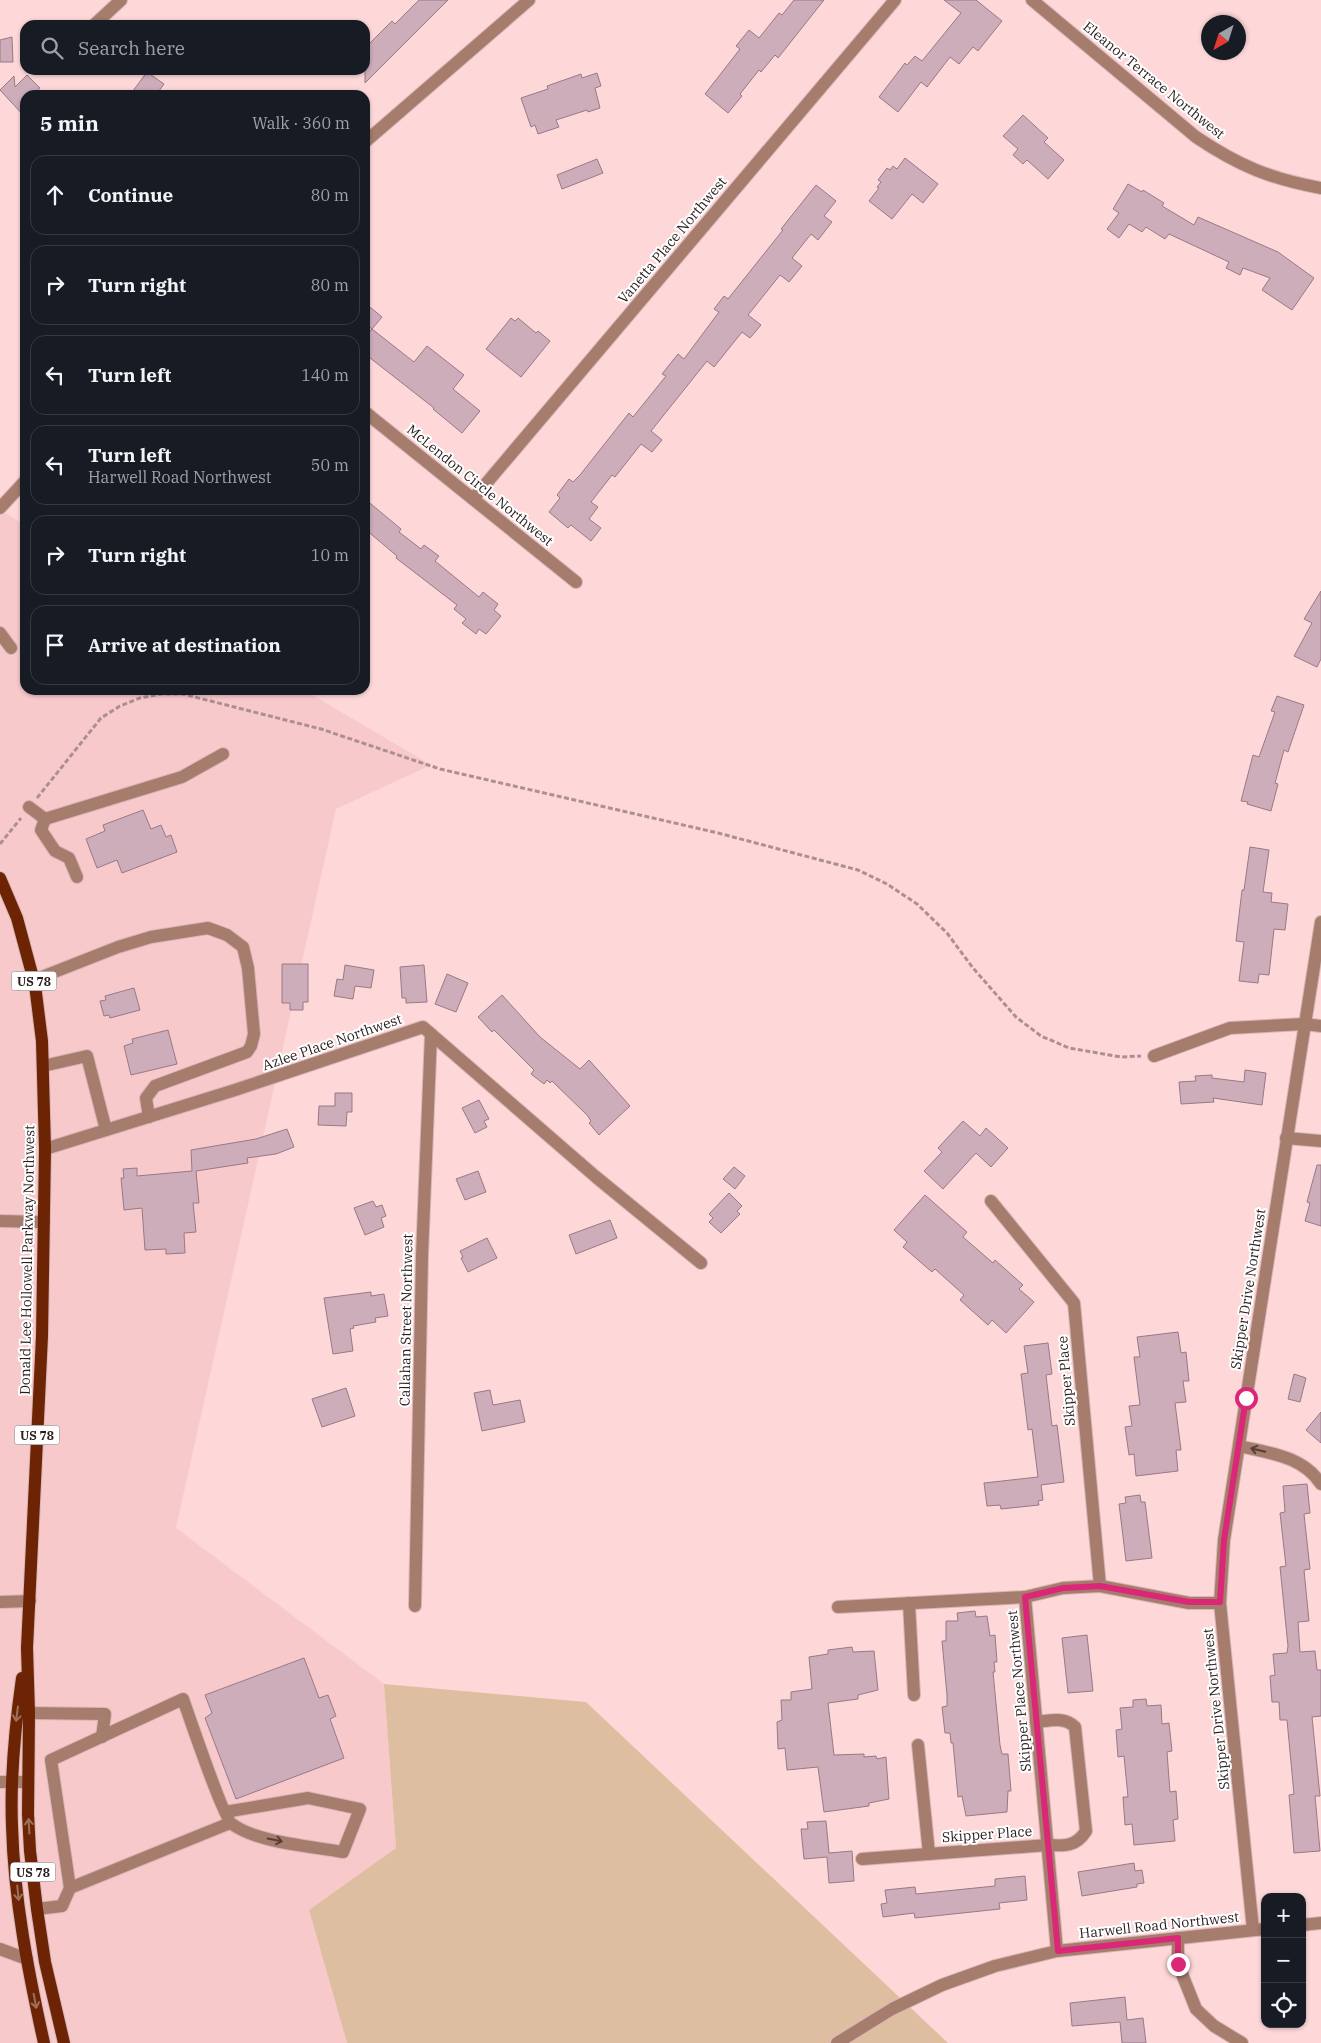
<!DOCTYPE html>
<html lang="en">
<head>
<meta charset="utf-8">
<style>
  body { margin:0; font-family:"IBM Plex Serif",serif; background:#20242c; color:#f1f3f6 }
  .controls { position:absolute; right:15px; bottom:15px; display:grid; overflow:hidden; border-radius:10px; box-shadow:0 1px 4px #0004 }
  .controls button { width:45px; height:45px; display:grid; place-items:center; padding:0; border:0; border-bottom:1px solid #363941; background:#171b24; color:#f1f3f6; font:25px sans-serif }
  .compass { position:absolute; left:1201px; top:15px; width:45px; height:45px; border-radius:50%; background:#171b24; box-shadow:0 1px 4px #0004; rotate:219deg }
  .stop { position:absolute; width:15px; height:15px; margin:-11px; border:4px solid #db2777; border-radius:50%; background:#fff }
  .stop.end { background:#db2777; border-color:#fff; box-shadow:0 1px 5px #0008 }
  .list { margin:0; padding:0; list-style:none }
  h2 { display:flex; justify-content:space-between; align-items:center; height:65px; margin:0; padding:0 20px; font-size:21px }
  h2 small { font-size:16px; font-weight:400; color:#9ea1a6 }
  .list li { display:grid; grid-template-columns:32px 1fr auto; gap:15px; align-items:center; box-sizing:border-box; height:80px; margin:0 10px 10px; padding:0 10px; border:1px solid #363941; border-radius:15px }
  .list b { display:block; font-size:19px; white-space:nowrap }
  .list p { margin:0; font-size:16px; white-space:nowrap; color:#9ea1a6 }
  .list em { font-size:16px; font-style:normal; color:#9ea1a6 }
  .icon { flex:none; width:28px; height:28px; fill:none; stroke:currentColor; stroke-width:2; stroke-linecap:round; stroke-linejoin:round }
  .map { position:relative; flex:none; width:1321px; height:2043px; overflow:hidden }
  .search { position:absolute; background:#171b24; box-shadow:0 1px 4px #0004; left:20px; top:20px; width:350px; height:55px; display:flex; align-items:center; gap:12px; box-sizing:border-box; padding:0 18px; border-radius:15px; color:#9ea1a6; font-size:19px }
  .panel { position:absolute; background:#171b24; box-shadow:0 1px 4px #0004; left:20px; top:90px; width:350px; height:605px; border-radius:15px }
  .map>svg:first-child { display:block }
  .built { fill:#f8c9cb }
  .green { fill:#debea0 }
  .building { fill:#ceadbb; stroke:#987986 }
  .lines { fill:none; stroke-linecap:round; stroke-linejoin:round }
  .minor-casing { stroke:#d8b6b7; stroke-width:14 }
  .major-casing { stroke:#d8b6b7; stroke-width:14 }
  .path { stroke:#ac9091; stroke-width:3; stroke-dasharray:5 2.5; stroke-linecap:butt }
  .minor { stroke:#a67c6d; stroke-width:12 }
  .major { stroke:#6c2404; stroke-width:12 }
  .oneway { stroke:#553e39 }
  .oneway2 { stroke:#9f715c }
  .route { stroke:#db2777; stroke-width:6 }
  .labels { text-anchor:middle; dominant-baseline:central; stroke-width:4; stroke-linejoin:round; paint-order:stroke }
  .shield { fill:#fff; stroke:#6a6161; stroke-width:1 }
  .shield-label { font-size:12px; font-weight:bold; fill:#2a1d1d }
  .street-label { font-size:14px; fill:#2a1d1d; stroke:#fff }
</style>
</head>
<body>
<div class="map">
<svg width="1321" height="2043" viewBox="0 0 1321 2043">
  <rect width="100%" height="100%" fill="#fed8d9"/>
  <polygon class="built" points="0,510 25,525 25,690 304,690 431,765 336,809 176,1528 384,1684 396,1848 309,1910 347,2043 0,2043"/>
  <polygon class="green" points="384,1684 586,1702 948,2043 347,2043 309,1910 396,1848"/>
  <g class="building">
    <polygon points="419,0 448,0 365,83 365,48 392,21 395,24"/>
    <polygon points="794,0 824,0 778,58 775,55 761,72 759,70 740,94 742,96 728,113 705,94 740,49 736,46 749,30 759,38 779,13 782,15"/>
    <polygon points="944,0 976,0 1002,21 978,51 973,47 959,64 950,57 927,87 921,82 898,112 879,97 905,63 907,65 915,56 922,61 961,13"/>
    <polygon points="12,37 13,62 0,62 0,40"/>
    <polygon points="147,72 164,84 156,95 130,95"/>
    <polygon points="597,73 601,86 595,88 600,108 588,112 587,110 556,120 559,127 538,134 535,125 531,127 521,98 548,89 547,86 581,74 582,78"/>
    <polygon points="27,75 40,88 33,95 25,95 25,117 0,90 14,76 15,87"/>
    <polygon points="1023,115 1048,138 1044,142 1064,160 1048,179 1027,160 1023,164 1013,155 1018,149 1003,136"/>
    <polygon points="905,158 938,184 923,203 912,194 892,219 869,201 879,188 877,187 881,182 878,180 887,168 890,170 893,166 897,169"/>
    <polygon points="597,159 603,173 562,189 557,175"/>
    <polygon points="1128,184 1142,192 1143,190 1164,203 1162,206 1194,225 1198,217 1278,252 1314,278 1292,310 1262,290 1270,278 1243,268 1240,275 1226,268 1229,262 1169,234 1165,239 1146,227 1142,232 1129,224 1119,238 1107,229 1119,213 1113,209"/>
    <polygon points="816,185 836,201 824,216 832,222 818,240 811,234 792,258 802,266 789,282 780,275 748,315 761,325 750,338 742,332 714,367 707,361 651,431 662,440 652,452 641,444 615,477 612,475 591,502 598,507 589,519 601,528 591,541 571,525 568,528 549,512 560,498 557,495 569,479 573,482 580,475 629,413 633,417 666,376 662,374 678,354 684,359 719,312 714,309 724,296 728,299 783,230 781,229"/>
    <polygon points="365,303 382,317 372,329 414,362 427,346 464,375 453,389 480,411 462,433 433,409 434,408 365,354 365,337 372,329 365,323"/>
    <polygon points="511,318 515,321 518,318 536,333 538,331 550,341 521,377 486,349"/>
    <polygon points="365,499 401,529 399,532 421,549 424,545 439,556 435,561 479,597 483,592 498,604 494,610 501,616 486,634 479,629 476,634 462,623 466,619 454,609 457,605 396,558 397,556 365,529"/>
    <polygon points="1321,591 1321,659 1317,667 1294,656 1312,623 1304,619"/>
    <polygon points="1277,696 1304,705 1288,752 1284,750 1275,783 1278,784 1271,811 1247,804 1248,802 1241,801 1253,755 1259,757 1275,712 1271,711"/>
    <polygon points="143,810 151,829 161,825 166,837 171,835 177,852 122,873 117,860 97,868 86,839 105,831 103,825"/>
    <polygon points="1250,847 1269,850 1263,892 1272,893 1271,902 1288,904 1285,930 1274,929 1269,975 1259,974 1258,983 1239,981 1244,942 1236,941 1242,890 1244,890"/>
    <polygon points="282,964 308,964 308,1002 303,1002 303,1010 290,1010 290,1003 282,1003"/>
    <polygon points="345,965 374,970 371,988 355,986 353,999 334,996 337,979 343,980"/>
    <polygon points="424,965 427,1002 406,1003 406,998 402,998 400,967"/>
    <polygon points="447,974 468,983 456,1012 435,1004"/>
    <polygon points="134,988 140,1010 110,1018 109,1015 104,1016 100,1001 106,1000 105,996"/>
    <polygon points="502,995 540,1037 580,1069 589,1060 630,1106 599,1135 589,1123 591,1121 587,1115 552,1081 550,1083 547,1080 544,1084 531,1074 534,1070 494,1030 492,1032 478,1017"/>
    <polygon points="168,1030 177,1064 131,1075 124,1046 133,1043 132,1039"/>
    <polygon points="1245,1070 1266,1073 1262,1105 1213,1098 1214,1102 1181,1104 1179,1082 1196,1081 1195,1076 1212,1075 1212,1078 1244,1082"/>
    <polygon points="335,1093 352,1093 352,1112 347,1112 346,1126 318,1125 319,1106 335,1106"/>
    <polygon points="479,1100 489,1119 484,1121 487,1127 475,1133 462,1108"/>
    <polygon points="963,1121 980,1136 986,1128 1008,1148 991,1167 976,1153 943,1189 924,1171 942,1152 938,1148"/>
    <polygon points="287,1129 294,1147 276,1154 247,1158 248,1163 196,1171 199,1203 193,1203 196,1232 184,1233 185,1253 166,1254 166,1249 145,1250 142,1208 124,1210 121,1178 124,1178 123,1169 137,1168 137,1176 192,1171 191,1150 256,1139"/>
    <polygon points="1317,1165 1321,1165 1321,1226 1305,1221 1310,1203 1307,1202"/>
    <polygon points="734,1167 745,1176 735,1189 723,1179"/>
    <polygon points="478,1171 486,1192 465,1200 456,1179"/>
    <polygon points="729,1193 742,1206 737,1211 740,1214 721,1233 709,1222 713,1218 709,1214"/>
    <polygon points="925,1195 967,1232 963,1237 993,1263 995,1260 1023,1285 1019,1289 1034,1302 1006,1333 992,1320 988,1325 960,1300 964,1295 935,1269 932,1272 903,1247 907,1242 894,1230"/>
    <polygon points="373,1201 376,1207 382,1205 386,1216 381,1218 384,1227 365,1235 354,1208"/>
    <polygon points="610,1220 617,1238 576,1254 569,1235"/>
    <polygon points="487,1238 497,1258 468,1272 461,1258 463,1257 460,1251"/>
    <polygon points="371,1292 371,1296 384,1294 388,1316 375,1318 376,1322 353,1326 354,1328 350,1329 353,1351 333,1354 324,1298"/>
    <polygon points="1178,1332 1181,1353 1186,1352 1189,1381 1183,1381 1186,1402 1175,1403 1181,1450 1176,1450 1178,1471 1136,1476 1134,1454 1129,1455 1125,1427 1132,1426 1129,1406 1140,1405 1134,1357 1140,1357 1137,1337"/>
    <polygon points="1048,1343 1052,1374 1046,1375 1052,1426 1057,1425 1064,1482 1041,1485 1043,1500 1038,1501 1039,1505 1001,1509 1000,1505 987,1506 984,1483 1038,1477 1032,1429 1028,1430 1021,1374 1028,1373 1024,1346"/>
    <polygon points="1294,1374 1306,1378 1300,1402 1288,1399"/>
    <polygon points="346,1388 355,1416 322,1427 312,1399"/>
    <polygon points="490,1390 493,1405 520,1400 525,1422 482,1431 474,1393"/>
    <polygon points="1321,1412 1321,1443 1306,1430"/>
    <polygon points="1307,1484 1310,1513 1304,1514 1310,1569 1304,1570 1309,1621 1298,1622 1300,1652 1315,1651 1317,1670 1321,1670 1321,1716 1312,1717 1320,1796 1315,1796 1320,1851 1294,1853 1289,1795 1294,1794 1287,1720 1280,1720 1279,1702 1272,1702 1270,1676 1275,1675 1273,1654 1287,1653 1288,1646 1280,1567 1286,1566 1280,1513 1285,1512 1283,1486"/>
    <polygon points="1140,1495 1141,1502 1145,1502 1152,1558 1126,1561 1119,1504 1126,1503 1125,1497"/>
    <polygon points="975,1611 976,1617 987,1616 990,1636 995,1635 997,1662 994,1662 995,1672 993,1672 1000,1745 1002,1754 1008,1754 1011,1791 1008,1791 1007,1812 966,1816 962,1796 958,1797 953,1743 951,1743 950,1733 945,1733 942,1707 947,1706 947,1695 942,1641 946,1641 946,1621 958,1621 957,1613"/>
    <polygon points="1087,1635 1093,1691 1068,1693 1062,1638"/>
    <polygon points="852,1647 853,1652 874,1651 878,1690 858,1695 858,1699 828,1703 834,1755 864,1754 864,1757 876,1756 877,1759 886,1757 889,1799 869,1803 869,1806 824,1812 818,1767 787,1770 785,1748 778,1749 777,1722 782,1720 781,1700 791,1700 791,1692 812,1689 809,1657 828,1654 828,1650"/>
    <polygon points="304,1658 319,1698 328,1695 336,1716 330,1719 344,1758 236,1799 205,1718 212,1713 205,1695"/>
    <polygon points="1146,1699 1147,1706 1161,1705 1162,1724 1169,1723 1172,1751 1167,1752 1170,1792 1176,1791 1178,1819 1173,1820 1175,1841 1134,1845 1132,1824 1125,1825 1123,1797 1128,1797 1124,1756 1118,1757 1116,1730 1122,1729 1120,1708 1133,1707 1133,1700"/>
    <polygon points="826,1821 829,1853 852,1851 854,1881 829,1883 827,1857 804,1859 801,1829 808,1829 807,1822"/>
    <polygon points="1134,1863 1135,1871 1142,1870 1144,1883 1137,1884 1137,1887 1082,1896 1078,1872"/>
    <polygon points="1025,1876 1027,1900 999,1903 1000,1909 915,1918 914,1913 883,1917 881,1904 887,1903 885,1890 915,1887 916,1894 995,1886 995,1879"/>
    <polygon points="1125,1997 1127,2020 1143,2018 1146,2043 1122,2043 1120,2022 1072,2026 1070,2003"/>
  </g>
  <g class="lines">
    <g class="minor-casing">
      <g id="minor">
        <path d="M1032,0L1196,137C1239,166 1271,179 1321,188"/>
        <polyline points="94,25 121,0"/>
        <polyline points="365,142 529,0"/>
        <polyline points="365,412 576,582"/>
        <polyline points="473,499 895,0"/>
        <polyline points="0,508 25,481"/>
        <polyline points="0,633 11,648"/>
        <polyline points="29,807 45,819 182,777 223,754"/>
        <polyline points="45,819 41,830 55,851 69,858 77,877"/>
        <polyline points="34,980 118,947 151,937 208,928 227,935 243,947 248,968 254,1034 251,1046 247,1052 155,1086 146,1098 149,1117"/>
        <polyline points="1154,1056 1230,1028 1304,1024 1321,1026"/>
        <polyline points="43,1066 87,1056 106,1130"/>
        <polyline points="1286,1138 1321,1141"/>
        <polyline points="45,1149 235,1090 423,1027 596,1177 701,1263"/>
        <polyline points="991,1201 1074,1303 1100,1586"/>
        <polyline points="0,1221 44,1222"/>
        <path d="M1239,1446C1269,1453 1303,1456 1321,1484"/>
        <polyline points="1025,1597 1057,1951"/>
        <polyline points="0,1602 30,1601"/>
        <polyline points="909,1603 914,1695"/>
        <polyline points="415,1606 422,1256 431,1034"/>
        <polyline points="838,1607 1025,1597 1063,1588 1100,1586 1189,1603 1220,1603"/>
        <polyline points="29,1713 105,1714 102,1737"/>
        <polyline points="918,1745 929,1854"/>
        <polyline points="0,1782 28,1782"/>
        <path d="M862,1859L1048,1845C1064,1846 1076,1847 1086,1831L1075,1727C1064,1716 1050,1721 1036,1722"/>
        <polyline points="70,1888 230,1823"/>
        <path d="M37,1909L62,1906L70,1888L51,1760L183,1699C189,1716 224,1819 232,1824C258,1843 311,1846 343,1852L360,1809L308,1798L225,1812"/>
        <polyline points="1302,1925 1321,1923"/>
        <polyline points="1253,1930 1220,1603 1224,1540 1321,922"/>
        <polyline points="1178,1938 1178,1964 1196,2009 1214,2026 1242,2043"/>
        <polyline points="0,1949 27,1959"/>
        <polyline points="837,2043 892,2009 942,1985 995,1966 1057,1951 1265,1929"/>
      </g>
    </g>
    <g class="major-casing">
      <g id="major">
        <polyline points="0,878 17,918 35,985 42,1041 45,1149 42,1336 27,1648 29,1713 28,1814 30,1851 37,1909 45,1962 64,2043"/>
        <path d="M22,1678C15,1727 10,1776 12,1826C14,1899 28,1971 44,2043"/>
      </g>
    </g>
    <g class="path">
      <polyline points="37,798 101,718 120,706 140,698 161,694 183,694 321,729 440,769 718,833 858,870 887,884 917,904 947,933 973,968 1016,1017 1041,1036 1069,1048 1121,1057 1141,1056"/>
      <polyline points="0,844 21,818"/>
    </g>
    <use href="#minor" class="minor"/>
    <use href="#major" class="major"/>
  </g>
  <defs><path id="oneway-shaft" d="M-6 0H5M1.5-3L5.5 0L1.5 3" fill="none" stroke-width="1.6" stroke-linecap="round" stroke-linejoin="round" transform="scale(1.25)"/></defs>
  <g class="oneway">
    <use href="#oneway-shaft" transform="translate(1258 1450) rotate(-166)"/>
    <use href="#oneway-shaft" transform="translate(275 1840) rotate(11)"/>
  </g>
  <g class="oneway2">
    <use href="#oneway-shaft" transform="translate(17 1714) rotate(97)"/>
    <use href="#oneway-shaft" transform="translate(29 1826) rotate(-93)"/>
    <use href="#oneway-shaft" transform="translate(18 1893) rotate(84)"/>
    <use href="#oneway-shaft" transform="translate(35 2001) rotate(79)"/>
  </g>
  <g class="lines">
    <polyline class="route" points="1178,1964 1178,1938 1058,1951 1025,1597 1063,1588 1100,1586 1189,1602 1220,1602 1224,1540 1246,1398"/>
  </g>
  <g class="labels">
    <g class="shield">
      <rect x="11.5" y="971.5" width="45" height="19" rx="4"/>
      <rect x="14.5" y="1425.5" width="45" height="19" rx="4"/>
      <rect x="10.5" y="1862.5" width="45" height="19" rx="4"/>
    </g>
    <g class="shield-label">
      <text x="34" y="981">US 78</text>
      <text x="37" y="1435">US 78</text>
      <text x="33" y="1872">US 78</text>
    </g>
    <g class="street-label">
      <text transform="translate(1154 80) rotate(39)">Eleanor Terrace Northwest</text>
      <text transform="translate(672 240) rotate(-50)">Vanetta Place Northwest</text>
      <text transform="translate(480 485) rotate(39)">McLendon Circle Northwest</text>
      <text transform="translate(332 1042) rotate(-19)">Azlee Place Northwest</text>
      <text transform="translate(27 1260) rotate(-89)">Donald Lee Hollowell Parkway Northwest</text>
      <text transform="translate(1248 1289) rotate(-81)">Skipper Drive Northwest</text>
      <text transform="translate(406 1320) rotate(-89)">Callahan Street Northwest</text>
      <text transform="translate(1066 1381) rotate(-95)">Skipper Place</text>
      <text transform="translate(1019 1691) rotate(-95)">Skipper Place Northwest</text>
      <text transform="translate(1216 1709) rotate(-96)">Skipper Drive Northwest</text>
      <text transform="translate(987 1834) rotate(-4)">Skipper Place</text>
      <text transform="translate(1159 1925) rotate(-6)">Harwell Road Northwest</text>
    </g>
  </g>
</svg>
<div class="controls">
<button>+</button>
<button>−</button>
<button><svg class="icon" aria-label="locate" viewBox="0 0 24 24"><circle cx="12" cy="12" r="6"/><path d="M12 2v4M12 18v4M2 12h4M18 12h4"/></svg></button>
</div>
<svg class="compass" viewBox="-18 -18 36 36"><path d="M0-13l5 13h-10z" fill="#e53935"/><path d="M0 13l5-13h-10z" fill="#9ea1a6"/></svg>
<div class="stop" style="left:1246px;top:1398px"></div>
<div class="stop end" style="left:1178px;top:1964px"></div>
<div class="search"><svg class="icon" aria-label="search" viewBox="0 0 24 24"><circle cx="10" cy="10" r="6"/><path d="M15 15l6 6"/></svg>Search here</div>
<section class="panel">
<h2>5 min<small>Walk · 360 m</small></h2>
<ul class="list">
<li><svg class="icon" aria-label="ahead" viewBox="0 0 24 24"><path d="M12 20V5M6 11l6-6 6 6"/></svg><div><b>Continue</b></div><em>80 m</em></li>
<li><svg class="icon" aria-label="right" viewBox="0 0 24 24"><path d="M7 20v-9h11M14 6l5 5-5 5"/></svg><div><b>Turn right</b></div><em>80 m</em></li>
<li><svg class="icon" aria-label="left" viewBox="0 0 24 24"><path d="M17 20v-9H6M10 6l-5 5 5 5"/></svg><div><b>Turn left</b></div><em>140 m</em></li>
<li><svg class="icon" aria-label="left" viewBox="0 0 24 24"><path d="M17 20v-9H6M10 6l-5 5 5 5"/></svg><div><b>Turn left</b><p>Harwell Road Northwest</p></div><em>50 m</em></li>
<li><svg class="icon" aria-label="right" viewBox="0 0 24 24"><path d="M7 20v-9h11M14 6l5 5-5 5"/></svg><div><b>Turn right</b></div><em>10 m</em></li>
<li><svg class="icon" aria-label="arrive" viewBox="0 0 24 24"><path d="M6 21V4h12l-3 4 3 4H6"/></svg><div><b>Arrive at destination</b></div></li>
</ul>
</section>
</div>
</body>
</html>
